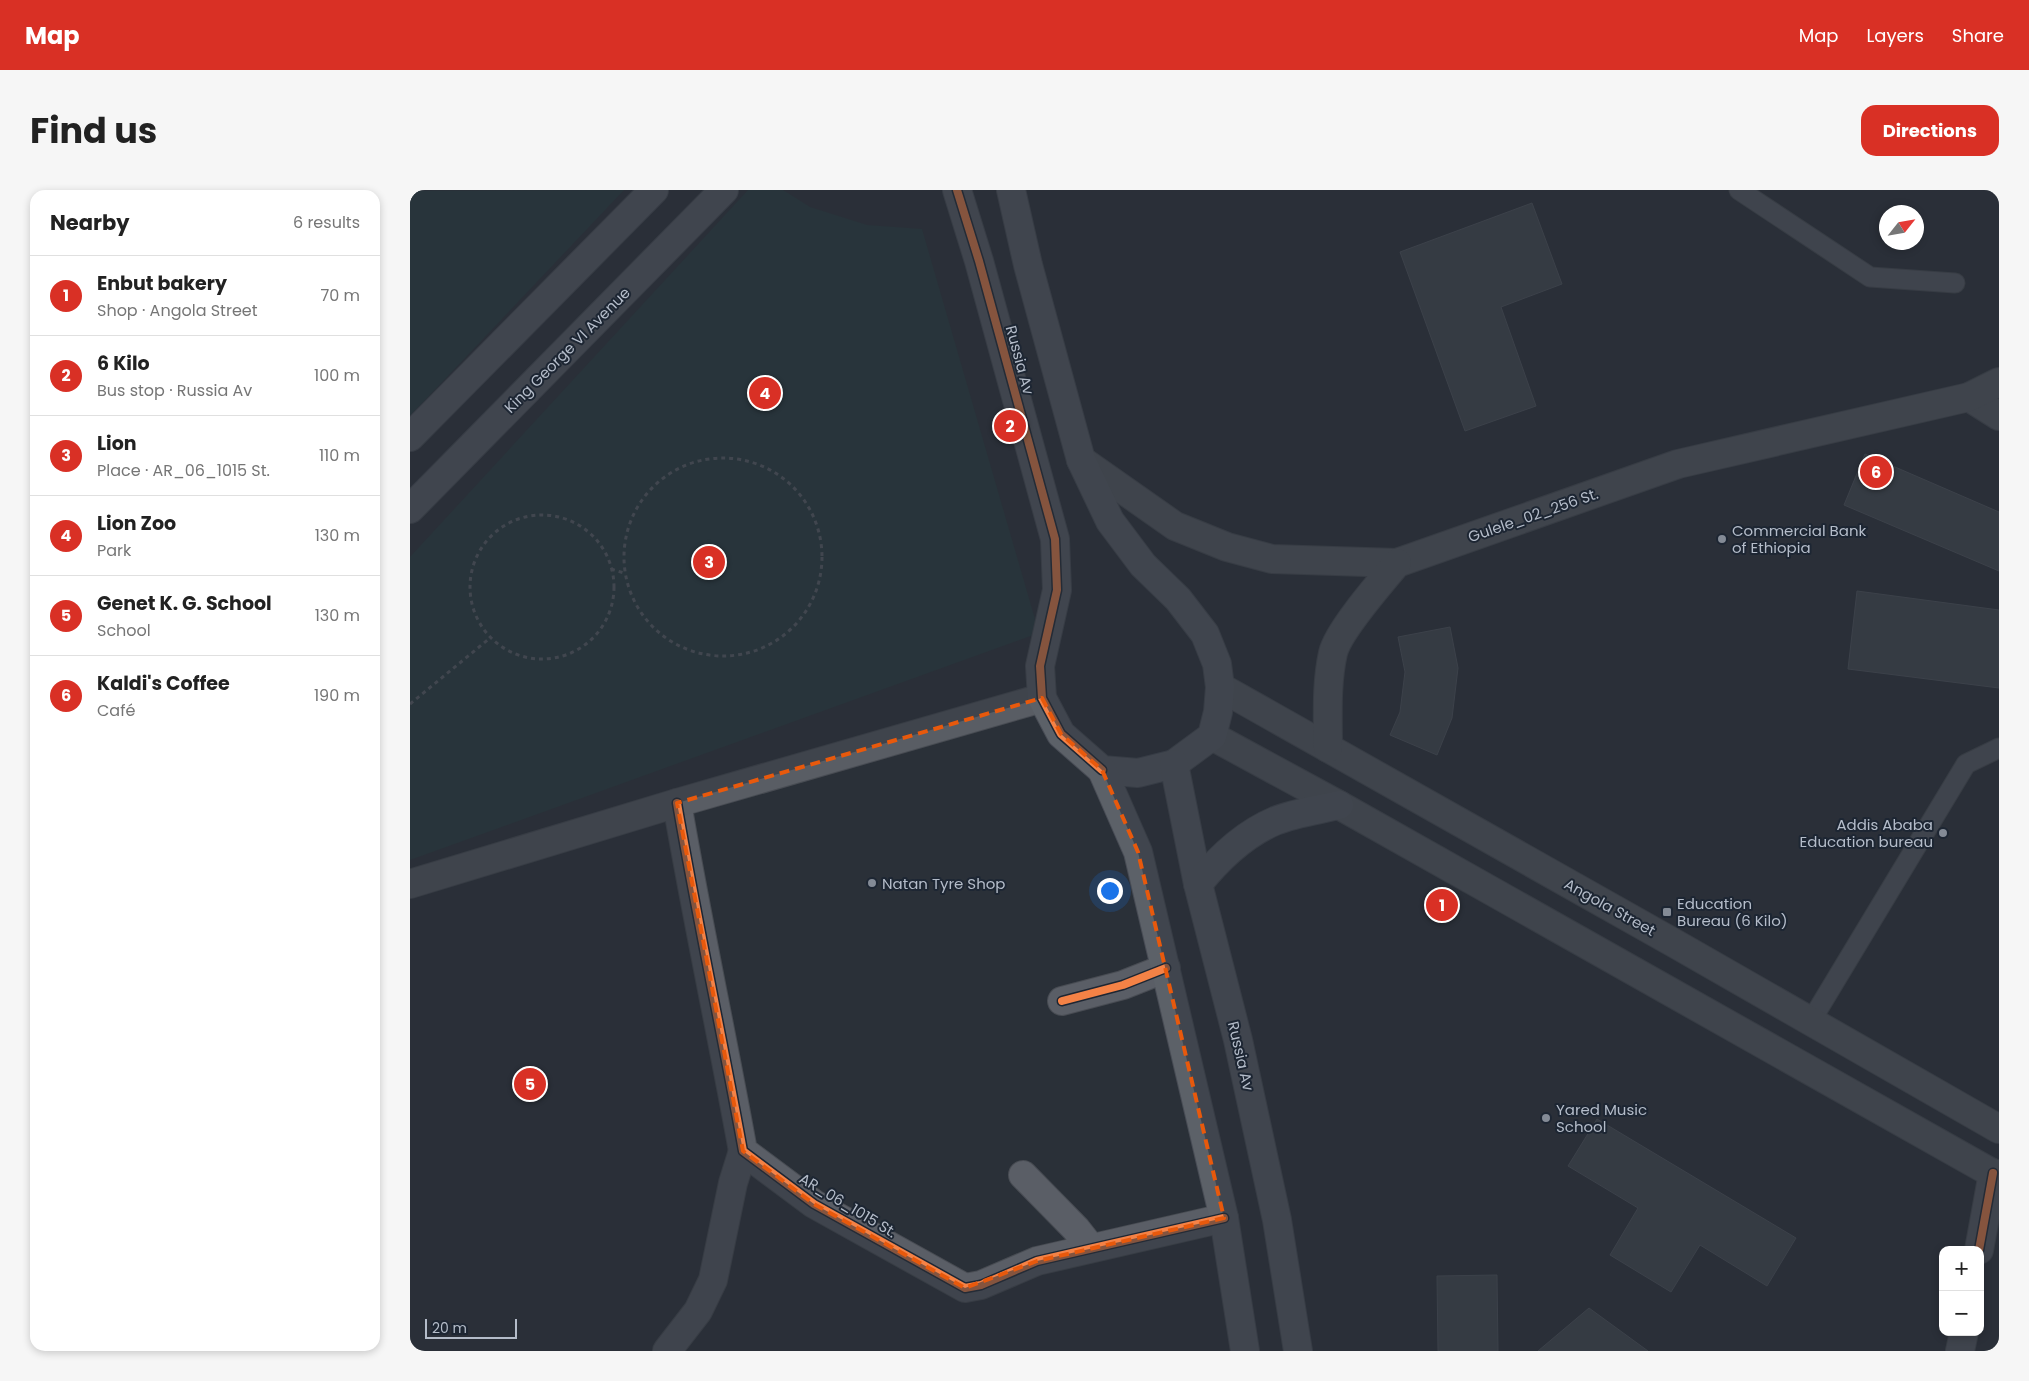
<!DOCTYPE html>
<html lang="en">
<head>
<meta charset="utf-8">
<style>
  body { margin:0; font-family:Poppins,sans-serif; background:#f6f6f6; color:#222 }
  .controls { position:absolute; right:15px; bottom:15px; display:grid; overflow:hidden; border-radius:10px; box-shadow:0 2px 8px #0003 }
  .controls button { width:45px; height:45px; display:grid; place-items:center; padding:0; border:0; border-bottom:1px solid #e0e0e0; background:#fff; color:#222; font:25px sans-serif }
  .compass { position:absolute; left:1469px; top:15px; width:45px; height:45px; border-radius:50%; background:#fff; box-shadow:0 2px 8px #0003; rotate:59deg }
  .scale { position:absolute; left:15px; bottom:12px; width:92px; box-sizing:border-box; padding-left:5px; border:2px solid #b4bcc9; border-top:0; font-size:14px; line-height:18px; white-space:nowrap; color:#b4bcc9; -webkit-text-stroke:4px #1d2633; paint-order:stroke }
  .you { position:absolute; left:699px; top:700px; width:18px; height:18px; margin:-12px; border:4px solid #fff; border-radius:50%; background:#1a73e8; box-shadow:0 0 0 8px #1a73e833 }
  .badge { display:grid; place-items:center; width:32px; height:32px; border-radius:50%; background:#d93025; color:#fff; font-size:16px; font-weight:700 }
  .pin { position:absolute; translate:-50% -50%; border:2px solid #fff; box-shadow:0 1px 5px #0006 }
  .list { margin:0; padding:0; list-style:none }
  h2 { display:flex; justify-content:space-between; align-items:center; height:65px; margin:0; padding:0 20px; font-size:21px }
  h2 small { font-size:16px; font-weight:400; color:#767676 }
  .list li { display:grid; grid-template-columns:32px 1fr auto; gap:15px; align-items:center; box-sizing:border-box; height:80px; padding:0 20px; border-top:1px solid #e0e0e0 }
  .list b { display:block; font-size:19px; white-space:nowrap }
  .list p { margin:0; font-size:16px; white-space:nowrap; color:#767676 }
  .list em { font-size:16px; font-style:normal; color:#767676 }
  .map { position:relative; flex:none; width:1589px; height:1161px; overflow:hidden; border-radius:15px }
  header { display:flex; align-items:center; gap:30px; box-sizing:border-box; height:70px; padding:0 25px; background:#d93025; color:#fff }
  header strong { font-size:24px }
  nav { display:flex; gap:28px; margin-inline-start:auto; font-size:18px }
  .intro { display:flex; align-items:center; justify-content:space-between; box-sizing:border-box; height:120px; padding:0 30px }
  h1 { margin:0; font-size:35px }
  .button { padding:12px 22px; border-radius:15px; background:#d93025; color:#fff; font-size:18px; font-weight:700 }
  main { display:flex; gap:30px; padding:0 30px }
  aside { flex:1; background:#fff; border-radius:15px; box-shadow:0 2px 8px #0003 }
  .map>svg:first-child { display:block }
  .green { fill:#273a3e }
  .building { fill:#444950; stroke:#52575f }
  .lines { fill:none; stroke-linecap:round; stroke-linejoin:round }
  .lane-casing { stroke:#484c53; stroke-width:21 }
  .street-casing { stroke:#484c53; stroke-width:30 }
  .secondary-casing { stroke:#484c53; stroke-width:30 }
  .primary-casing { stroke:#484c55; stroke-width:30 }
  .path { stroke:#5d636a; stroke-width:3; stroke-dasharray:4 4; stroke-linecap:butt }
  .lane { stroke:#5a5e66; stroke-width:19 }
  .street { stroke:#5a5e66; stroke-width:28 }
  .secondary { stroke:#595d64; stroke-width:28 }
  .primary { stroke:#5c6168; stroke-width:28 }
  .cycleway-casing { stroke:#1d2633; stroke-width:11 }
  .cycleway { stroke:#f48246; stroke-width:8 }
  .marked { fill:none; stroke:#e8590c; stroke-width:4; stroke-dasharray:10 6; stroke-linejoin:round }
  .poi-dot { fill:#848b96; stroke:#1d2633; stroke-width:2 }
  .labels { text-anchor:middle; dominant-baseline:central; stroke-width:4; stroke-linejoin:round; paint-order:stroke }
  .street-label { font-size:15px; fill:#b4bcc9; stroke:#1d2633 }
  .poi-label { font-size:15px; fill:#b4bcc9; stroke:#1d2633; text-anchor:start }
</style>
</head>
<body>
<header>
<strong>Map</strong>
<nav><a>Map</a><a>Layers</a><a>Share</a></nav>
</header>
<div class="intro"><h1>Find us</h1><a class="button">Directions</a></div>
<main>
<aside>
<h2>Nearby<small>6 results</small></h2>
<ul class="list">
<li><span class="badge">1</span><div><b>Enbut bakery</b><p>Shop · Angola Street</p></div><em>70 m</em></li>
<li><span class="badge">2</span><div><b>6 Kilo</b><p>Bus stop · Russia Av</p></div><em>100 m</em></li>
<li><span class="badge">3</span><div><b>Lion</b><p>Place · AR_06_1015 St.</p></div><em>110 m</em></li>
<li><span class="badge">4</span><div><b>Lion Zoo</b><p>Park</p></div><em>130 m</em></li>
<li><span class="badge">5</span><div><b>Genet K. G. School</b><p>School</p></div><em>130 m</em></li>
<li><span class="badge">6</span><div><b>Kaldi's Coffee</b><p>Café</p></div><em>190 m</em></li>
</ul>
</aside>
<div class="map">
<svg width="1589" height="1161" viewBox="0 0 1589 1161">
  <rect width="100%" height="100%" fill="#2a3038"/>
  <g class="green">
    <polygon points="214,0 0,226 0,1"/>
    <polygon points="338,0 373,0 400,17 457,35 512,39 629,443 0,670 0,367"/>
  </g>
  <g class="building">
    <polygon points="1122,13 1152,94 1091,117 1126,216 1055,241 990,62"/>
    <polygon points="1455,264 1589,322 1589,381 1434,315"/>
    <polygon points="1447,401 1589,420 1589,498 1438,479"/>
    <polygon points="1040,437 1048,478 1042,528 1027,565 980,545 990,522 995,482 988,447"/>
    <polygon points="1187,929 1386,1048 1357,1096 1290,1055 1261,1102 1200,1065 1228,1018 1158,976"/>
    <polygon points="1087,1085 1088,1161 1028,1161 1027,1086"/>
    <polygon points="1179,1118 1238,1161 1128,1161"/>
  </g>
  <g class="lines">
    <g class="lane-casing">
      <g id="lane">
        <polyline points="1329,0 1460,87 1545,93"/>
        <polyline points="1401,831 1556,574 1589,558"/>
      </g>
    </g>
    <g class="street-casing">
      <g id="street">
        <path d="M267,613C287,730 312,845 333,961L404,1014L555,1098L571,1095L627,1071L814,1028"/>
        <polyline points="652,811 713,795 756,778"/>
        <polyline points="613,985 666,1039 681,1058"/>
        <polyline points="1569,1060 1583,983"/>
        <polyline points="257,1161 288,1121 303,1090 323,993 333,961"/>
        <polyline points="1550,1161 1554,1142"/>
      </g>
    </g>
    <g class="secondary-casing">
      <g id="secondary">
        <polyline points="1559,207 1589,226"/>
        <polyline points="671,270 765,336 817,357 862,369 987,373 1268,274 1559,207 1589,192"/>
        <polyline points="810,497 1264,753 1589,939"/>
        <polyline points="802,546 929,615 1589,987"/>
        <path d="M918,558C918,527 916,494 923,463C928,441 971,392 987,373"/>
        <polyline points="0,694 267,613 632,508"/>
      </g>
    </g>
    <g class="primary-casing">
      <g id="primary">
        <polyline points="547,0 569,71 645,349 647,400 630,476 632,508 651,544 692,580 728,583 764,574 802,546 808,522 810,497 807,474 795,444 768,409 733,375 700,331 671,270 618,75 601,0"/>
        <polyline points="0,247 244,0"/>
        <polyline points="0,319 314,0"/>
        <polyline points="764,574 788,694 828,850 867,1030 888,1161"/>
        <polyline points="692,580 728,662 814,1028 835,1161"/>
        <path d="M788,694C809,668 834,644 865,631C884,623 908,620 929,615"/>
      </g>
    </g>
    <g class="path">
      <circle cx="313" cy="367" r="99"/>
      <circle cx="132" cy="397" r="72"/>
      <polyline points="201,379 214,383"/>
      <polyline points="0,514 80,448"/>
    </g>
    <use href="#lane" class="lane"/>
    <use href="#street" class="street"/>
    <use href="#secondary" class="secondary"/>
    <use href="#primary" class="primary"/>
    <g class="cycleway-casing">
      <g id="cycleway">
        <polyline points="547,0 569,71 645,349 647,400 630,476 632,508 651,544 692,580"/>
        <path d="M267,613C287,730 312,845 333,961L404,1014L555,1098L571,1095L627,1071L814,1028"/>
        <polyline points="652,811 713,795 756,778"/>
        <polyline points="1569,1060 1583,983"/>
      </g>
    </g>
    <use href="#cycleway" class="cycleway"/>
  </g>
  <path d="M0 0H1589V1161H0ZM632,508L651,544L692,580L728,662L814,1028L627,1071L555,1098L404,1014L333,961L267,613Z" fill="#2a3038" fill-opacity=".55" fill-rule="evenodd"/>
  <path class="marked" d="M632,508L651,544L692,580L728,662L814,1028L627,1071L555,1098L404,1014L333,961L267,613Z"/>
  <g class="poi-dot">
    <circle cx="1312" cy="349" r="5"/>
    <circle cx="1533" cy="643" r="5"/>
    <circle cx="462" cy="693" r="5"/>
    <rect x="1252" y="717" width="10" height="10" rx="2.5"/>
    <circle cx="1136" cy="928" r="5"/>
  </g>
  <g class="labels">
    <g class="street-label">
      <text transform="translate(157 160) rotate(-45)">King George VI Avenue</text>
      <text transform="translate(610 170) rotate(75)">Russia Av</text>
      <text transform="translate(1123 325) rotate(-19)">Gulele_02_256 St.</text>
      <text transform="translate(1200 717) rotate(29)">Angola Street</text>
      <text transform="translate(831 866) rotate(77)">Russia Av</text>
      <text transform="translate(438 1015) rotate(31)">AR_06_1015 St.</text>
    </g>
    <g class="poi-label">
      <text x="1322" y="340">Commercial Bank<tspan x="1322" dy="17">of Ethiopia</tspan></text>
      <text x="1523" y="634" text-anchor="end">Addis Ababa<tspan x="1523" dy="17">Education bureau</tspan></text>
      <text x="472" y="693">Natan Tyre Shop</text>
      <text x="1267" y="713">Education<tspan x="1267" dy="17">Bureau (6 Kilo)</tspan></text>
      <text x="1146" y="919">Yared Music<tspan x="1146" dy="17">School</tspan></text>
    </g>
  </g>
</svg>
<div class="controls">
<button>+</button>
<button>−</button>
</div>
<svg class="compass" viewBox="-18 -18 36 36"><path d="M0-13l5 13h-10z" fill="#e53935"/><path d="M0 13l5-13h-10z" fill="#767676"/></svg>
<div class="scale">20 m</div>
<div class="you"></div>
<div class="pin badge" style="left:1032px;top:715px">1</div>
<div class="pin badge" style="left:600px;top:236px">2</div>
<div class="pin badge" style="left:299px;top:372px">3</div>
<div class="pin badge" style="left:355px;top:203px">4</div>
<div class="pin badge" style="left:120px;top:894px">5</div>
<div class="pin badge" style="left:1466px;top:282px">6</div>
</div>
</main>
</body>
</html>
